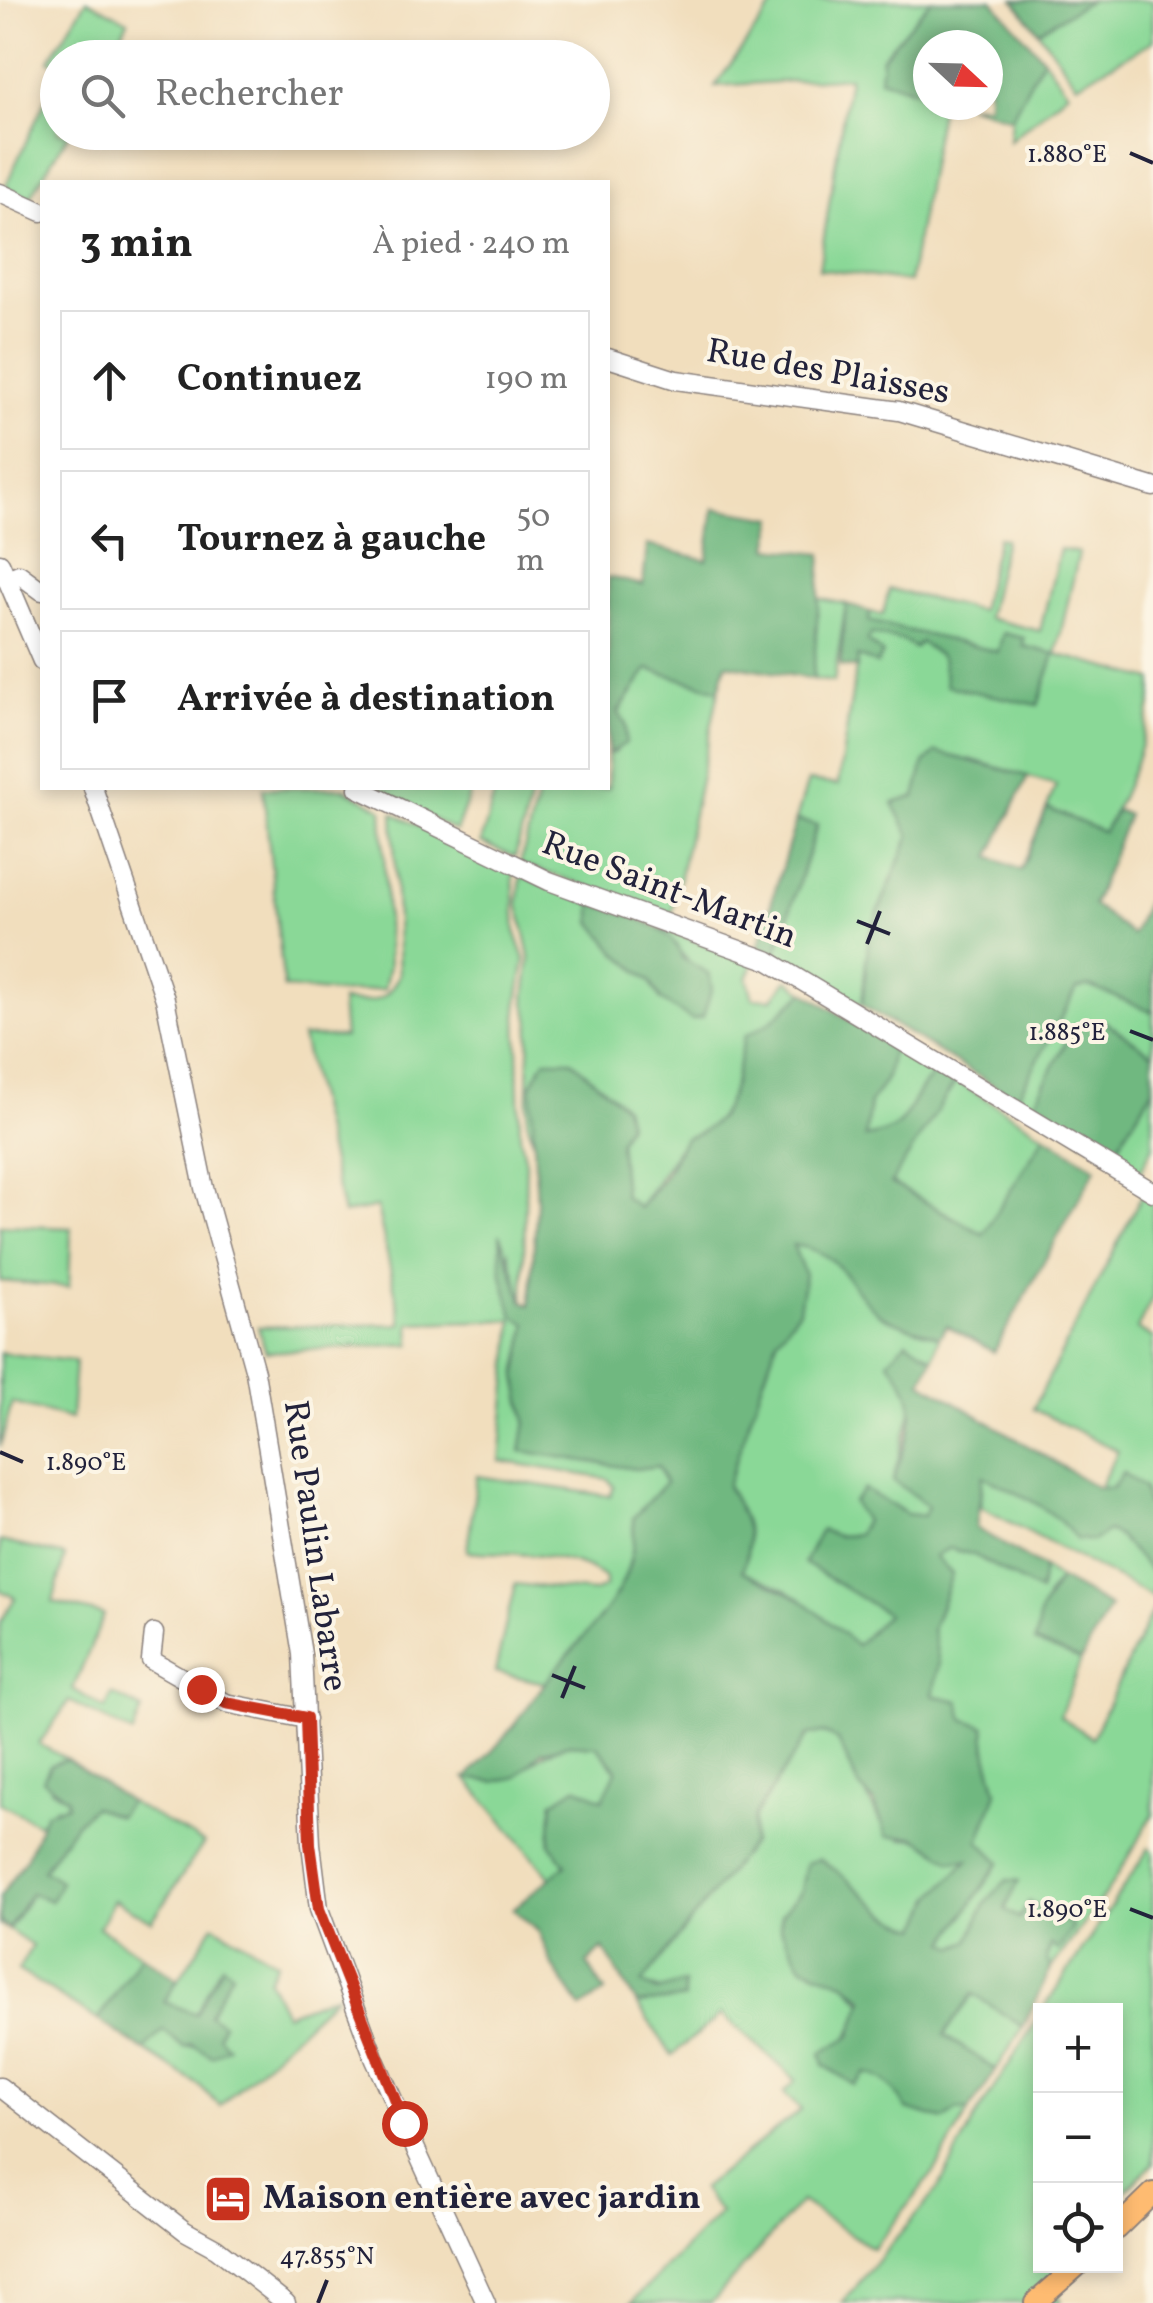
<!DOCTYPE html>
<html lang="fr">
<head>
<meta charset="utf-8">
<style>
  body { margin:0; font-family:Vollkorn,serif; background:#f6f6f6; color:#222 }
  .controls { position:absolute; right:30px; bottom:30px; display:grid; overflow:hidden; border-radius:0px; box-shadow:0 5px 15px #0003 }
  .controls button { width:90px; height:90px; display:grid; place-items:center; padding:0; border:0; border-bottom:2px solid #e0e0e0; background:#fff; color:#222; font:50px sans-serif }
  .compass { position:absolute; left:913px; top:30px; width:90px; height:90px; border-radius:50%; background:#fff; box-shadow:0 5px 15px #0003; rotate:112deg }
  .stop { position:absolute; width:30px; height:30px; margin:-22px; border:8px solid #c8321e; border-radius:50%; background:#fff }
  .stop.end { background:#c8321e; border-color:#fff; box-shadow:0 2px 10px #0008 }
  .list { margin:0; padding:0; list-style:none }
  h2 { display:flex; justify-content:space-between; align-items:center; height:130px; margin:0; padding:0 40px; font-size:42px }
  h2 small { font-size:32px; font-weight:400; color:#767676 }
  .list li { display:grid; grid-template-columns:65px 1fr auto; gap:30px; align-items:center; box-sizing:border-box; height:140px; margin:0 20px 20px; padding:0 20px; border:2px solid #e0e0e0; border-radius:0px }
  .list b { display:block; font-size:38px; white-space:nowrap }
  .list em { font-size:32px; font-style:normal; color:#767676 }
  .icon { flex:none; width:55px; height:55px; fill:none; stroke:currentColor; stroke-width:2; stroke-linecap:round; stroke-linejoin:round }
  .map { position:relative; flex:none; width:1153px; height:2303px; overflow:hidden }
  .search { position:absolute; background:#fff; box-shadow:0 5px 15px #0003; left:40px; top:40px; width:570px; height:110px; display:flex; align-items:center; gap:25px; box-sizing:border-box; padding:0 35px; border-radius:55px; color:#767676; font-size:38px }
  .panel { position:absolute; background:#fff; box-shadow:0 5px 15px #0003; left:40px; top:180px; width:570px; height:610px; border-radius:0px }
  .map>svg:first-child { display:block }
  .green { fill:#8ad897; stroke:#567d69; stroke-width:2.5 }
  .forest { fill:#6fb880; stroke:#486d5e; stroke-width:2.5 }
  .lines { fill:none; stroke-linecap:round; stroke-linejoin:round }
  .minor-casing { stroke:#8a807c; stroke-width:21 }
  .major-casing { stroke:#8a807c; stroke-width:24 }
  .minor { stroke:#fff; stroke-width:18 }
  .major { stroke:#febb71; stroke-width:20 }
  .route { stroke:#c8321e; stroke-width:12 }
  .ticks { fill:none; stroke:#22223b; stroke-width:4 }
  .labels { text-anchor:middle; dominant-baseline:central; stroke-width:8; stroke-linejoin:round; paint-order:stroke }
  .street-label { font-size:35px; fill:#22223b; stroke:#fcf5e5 }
  .poi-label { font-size:35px; font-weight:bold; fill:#22223b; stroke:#fcf5e5; text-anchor:start }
  .ticks-label { font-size:25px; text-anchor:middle; fill:#22223b; stroke:#fcf5e5; stroke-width:8; stroke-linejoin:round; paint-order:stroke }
</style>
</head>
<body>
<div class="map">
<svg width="1153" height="2303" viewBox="0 0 1153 2303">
  <rect width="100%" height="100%" fill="#fcf5e5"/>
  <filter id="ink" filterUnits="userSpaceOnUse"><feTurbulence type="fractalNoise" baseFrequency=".01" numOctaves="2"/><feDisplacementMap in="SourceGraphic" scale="20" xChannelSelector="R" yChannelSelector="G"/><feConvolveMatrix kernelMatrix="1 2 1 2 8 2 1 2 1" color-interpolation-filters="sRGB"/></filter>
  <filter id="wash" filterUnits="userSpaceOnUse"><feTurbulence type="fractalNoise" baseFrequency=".0048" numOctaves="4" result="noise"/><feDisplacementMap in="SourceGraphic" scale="40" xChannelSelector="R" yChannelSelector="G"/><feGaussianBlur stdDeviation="2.25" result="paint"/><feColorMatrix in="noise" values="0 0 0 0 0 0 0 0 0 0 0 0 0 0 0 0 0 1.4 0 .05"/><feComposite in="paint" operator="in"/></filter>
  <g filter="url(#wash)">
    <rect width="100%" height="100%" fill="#f1debd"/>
    <g class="green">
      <polygon points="87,0 128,21 110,57 58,58 57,66 49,60"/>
      <polygon points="777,0 931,0 882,57 880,78 928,94 928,105 941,105 909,282 819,269 849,77 715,86"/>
      <polygon points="1090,0 1153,0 1153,41 1077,84 1038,31"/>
      <polygon points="1043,58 1068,92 1009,141 1011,118"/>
      <polygon points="57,75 58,132 69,133 30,198 5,187"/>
      <path d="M998,537L1005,539L987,618L1040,631L1060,549L1079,553L1056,654L1153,680C1153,723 1126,795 1103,832L1047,808L1056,785L970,759L916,797L894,803L910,836L878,912L866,961L862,1005L776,954L817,826L796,820L808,781L838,785L858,655L877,664V648L867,641L872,634L904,641L914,648L921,642L942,658L1038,705L1055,654L1022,646L1004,633L998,652L868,621L870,612L883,615L889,589L980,611Z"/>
      <polygon points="816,598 846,604 834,682 813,679"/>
      <polygon points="648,669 719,690 672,914 520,864 540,788 608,788 608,754 616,752 626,725 618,713"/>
      <polygon points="263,788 343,788 382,809 389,965 384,989 340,993 284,988"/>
      <polygon points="371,788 472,788 456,831"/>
      <polygon points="496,788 533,788 515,857 481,843"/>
      <path d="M393,813L513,873L516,934L525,959L517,1008L520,1135L526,1162L523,1302L509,1252L502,1275L513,1315L527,1324L517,1377L526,1421L522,1451L636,1469L658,1466L665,1483L633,1518C640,1588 589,1634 545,1683L495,1672L515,1584L593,1592L605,1587V1578C571,1551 509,1555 467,1551L477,1476L610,1496L614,1487L608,1479L500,1461L513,1320L410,1323L411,1344L266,1352L258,1327L402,1324L377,1207L343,1214L302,1037H344L341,1001C370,1004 388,1003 399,974Z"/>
      <path d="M521,876L592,903L617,953L650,981L661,1000L692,965L657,927L754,962L747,978L753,998L772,999L788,980L805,992L769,1023L746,1036C734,1078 734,1126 685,1138L639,1208L624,1196L619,1141L628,1123L571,1060L531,1085L536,1150L527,1120L530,1023L525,998L530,957L518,902Z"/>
      <polygon points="1089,986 1153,1012 1153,1054 1104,1021 1075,1025 1032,1107 1016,1099 1077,989"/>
      <path d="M892,1048L941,1070C900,1096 922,1130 864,1137L870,1103L887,1077Z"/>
      <polygon points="956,1081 1045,1135 984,1234 890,1182"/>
      <polygon points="1153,1089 1153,1146 1138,1177 1111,1157"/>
      <polygon points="1143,1193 1153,1199 1153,1297 1137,1329 1153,1338 1153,1505 1147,1506 1122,1473 1112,1488 1099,1488 1118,1451 1033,1409"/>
      <polygon points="0,1225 71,1228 69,1287 0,1281"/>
      <path d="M792,1244C848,1254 842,1283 878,1312C893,1324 921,1330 939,1337L933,1358L907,1342L908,1382L914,1400L893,1480L928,1506L924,1516L907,1514L892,1504L865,1521L857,1535L837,1536L805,1563L888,1614L857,1646L786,1590L742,1571L727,1486L778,1337L799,1310Z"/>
      <polygon points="0,1353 75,1361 71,1419 12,1403 0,1447"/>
      <path d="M983,1476C1017,1493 1053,1507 1076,1539L1108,1531L1119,1537L1153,1573V1597L981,1507Z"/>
      <polygon points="0,1541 65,1556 53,1602 104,1615 73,1689 105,1709 112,1694 142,1709 133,1734 69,1701 39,1744 67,1759 50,1765 51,1789 67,1798 67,1806 55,1807 38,1824 0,1803 0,1623 15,1598 0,1590"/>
      <polygon points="949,1548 974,1555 1039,1591 1043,1568 1060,1579 1047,1596 1035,1642 1081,1660 1060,1716 1092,1738 1153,1609 1153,1815 1107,1892 1051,1968 1046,1958 1051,1944 1058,1949 1029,1902 1019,1918 1004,1909 1018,1881 1007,1880 986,1902 969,1941 956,1947 946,1942 1000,1862 979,1842 997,1791 987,1755 985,1728 964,1719 933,1696 939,1662 932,1630 952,1574 935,1557"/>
      <path d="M824,1733L838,1741L880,1821L902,1839C923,1835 935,1848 952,1861L969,1859L934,1896L919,1929C878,1918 855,1880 820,1859L806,1864L801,1891L781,1915L780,1927L802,1966L847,1984L865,2005C855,2031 838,2045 831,2070L855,2085L866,2072C888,2079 896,2089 906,2109L969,2111L933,2173L873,2249L801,2202L711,2303H631L720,2213L701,2189L801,2110L784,2093L796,2080L722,2014L672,2055L637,2004L684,1999L642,1983L752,1843L754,1817L808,1734Z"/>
      <path d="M569,1744L597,1746L617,1771L603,1799L553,1802L550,1844L567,1865L551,1878L466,1778C531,1787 516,1760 569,1744Z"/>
      <polygon points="129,1802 204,1843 152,1921 114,1900 99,1927 141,1955 98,2020 18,1970 32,1946 0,1924 0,1921 9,1929 32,1892 50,1901 43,1871 74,1825 93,1806 118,1816"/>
      <polygon points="1149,1848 1153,1851 1153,2163 1116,2200 1116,2010 1043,2010"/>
      <polygon points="214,1925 277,1962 268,1979 285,2014 337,1994 220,2106 200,2086 144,2050 163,2030 184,2047 199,2046 212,2056 218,2035 208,2016 232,1972 222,1965 218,1971 196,2014 164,2002"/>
      <polygon points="973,1994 1023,2027 996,2070 944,2035"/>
      <polygon points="1040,2015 1040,2266 1068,2266 1057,2282 1060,2303 842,2303 938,2189 977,2115"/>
    </g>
    <g class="forest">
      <polygon points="931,0 992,0 1043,58 1011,118 967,105 988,105 988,45 928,45 928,94 880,79 882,58"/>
      <polygon points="1014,0 1090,0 1038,31"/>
      <polygon points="714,508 774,518 769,548 822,554 813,679 726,664 719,690 648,669 618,712 626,725 626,743 608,754 608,577 643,585 647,545 707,560"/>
      <polygon points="846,604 870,612 869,621 998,652 1003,633 1024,638 1023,646 1055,654 1038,705 946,686 942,658 921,642 914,648 904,641 872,634 867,641 883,654 877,664 858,656 857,668 840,666"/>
      <polygon points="936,752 1028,776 990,857 1021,870 1047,808 1103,832 1117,810 1128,815 1093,905 1132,935 1153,887 1153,1012 1089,986 1077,989 1016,1099 862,1005 869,935 910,836 893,803 915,797 924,763"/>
      <polygon points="796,820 817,825 776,954 758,948"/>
      <path d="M592,903C623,914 673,923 682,958L708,973L712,988L703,1017L692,1020L661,1000L650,981L617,953L592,922Z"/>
      <path d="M805,992L892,1048L887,1077L870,1103L865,1137C921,1130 901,1095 941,1070L956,1081L891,1183L983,1234L1045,1135L1096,1168L994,1352L947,1326L939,1337C921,1330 893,1324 878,1313C843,1284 848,1254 793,1245L805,1275L799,1310L778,1337L727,1486C744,1515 756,1538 742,1571L801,1599L857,1645L887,1614L804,1563L821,1530L837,1536L857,1535L865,1521L853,1502L864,1489L907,1514L924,1516L928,1506L893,1480C910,1430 927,1403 888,1361L907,1341L933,1358L922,1382L1098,1488H1112L1123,1473L1143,1487L1147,1505H1153V1573L1119,1537L1108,1531L1093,1541L1076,1539C1053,1507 1017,1493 983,1476L976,1528L1043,1568L1040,1592L974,1555L949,1548L935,1557L952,1574L932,1629L939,1662L933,1695L959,1701L964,1719L985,1727L987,1755L997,1792L979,1841L1000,1862L946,1942L956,1947L969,1941L986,1902L1007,1880L1019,1881L1005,1909L1019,1918L1029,1902L1074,1926L1058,1950L1051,1945L1046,1958L1051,1968L1023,2027L973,1994L944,2035L996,2070L969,2111L957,2110L944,2120L906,2109C896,2090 888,2079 866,2073L855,2085L824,2065L821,2053L851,2036L864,1999L847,1984L802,1966L780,1928L781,1915L801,1891L806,1863L819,1859C855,1879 878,1918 919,1928L934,1896L968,1860L952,1861L915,1837L887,1836L874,1802L860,1788L838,1741L824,1733L808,1734L754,1817L752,1843L642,1983L657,1991L684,1983V1999L637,2004L603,1948L587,1963L605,1992L581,2008L552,1965L539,1932L513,1909L566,1865L550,1844L553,1802L576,1787L603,1799L617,1769L597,1746L569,1744L541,1752L517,1777L494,1782L466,1778C499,1747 519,1719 545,1683C586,1629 641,1592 633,1518L665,1483L658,1466L636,1469L521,1451L526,1421L517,1377L527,1324L513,1316L502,1275L500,1234L523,1302L530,1305L537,1202L531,1085L545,1060H571L624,1106L628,1123L619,1141L624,1196L639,1208L663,1178L685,1138C734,1126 734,1078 745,1036L769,1023Z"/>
      <polygon points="1104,1021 1153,1054 1153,1089 1111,1157 1032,1107 1075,1025"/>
      <polygon points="1060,1579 1110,1607 1081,1660 1035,1642 1040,1612"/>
      <polygon points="67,1759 129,1802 118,1816 93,1807 74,1825 43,1870 61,1882 51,1901 31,1893 8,1929 0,1921 0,1897 27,1857 46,1812 67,1805 67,1798 43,1780 50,1765"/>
      <polygon points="141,1955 177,1979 164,2002 196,2014 222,1965 232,1972 209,2015 222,2023 218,2035 228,2047 212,2056 191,2044 184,2047 163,2030 144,2050 98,2020"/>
    </g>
  </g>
  <g filter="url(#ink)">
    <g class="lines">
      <g class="minor-casing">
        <g id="minor">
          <polyline points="0,193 42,212"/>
          <polyline points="608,358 676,380 899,411 1153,487"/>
          <polyline points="0,563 42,661"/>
          <polyline points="7,579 19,574 42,591"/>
          <polyline points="93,788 165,999 204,1188 255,1372 302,1654 311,1844 319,1909 375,2060 486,2303"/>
          <polyline points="358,788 549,881 767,960 1153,1192"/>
          <polyline points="154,1633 151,1660 226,1703 306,1719"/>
          <polyline points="0,2087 185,2231 216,2248 286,2303"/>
        </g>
      </g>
      <g class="major-casing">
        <g id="major">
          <polyline points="1116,2229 1153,2193"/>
          <polyline points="1035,2303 1077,2266"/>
        </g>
      </g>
      <use href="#minor" class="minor"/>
      <use href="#major" class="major"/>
    </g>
  </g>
  <g class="lines" filter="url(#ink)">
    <polyline class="route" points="201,1689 226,1703 306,1718 310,1844 319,1909 404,2123"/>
  </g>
  <path class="ticks" d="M1130,153L1153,163M857,921L890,934M867,944L880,911M1130,1031L1153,1040M0,1452L23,1462M552,1675L585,1688M562,1698L575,1666M1130,1909L1153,1918M318,2303L327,2280"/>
  <defs>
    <g id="hotel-square" transform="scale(2.5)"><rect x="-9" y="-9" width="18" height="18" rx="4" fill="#c8321e" stroke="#fcf5e5"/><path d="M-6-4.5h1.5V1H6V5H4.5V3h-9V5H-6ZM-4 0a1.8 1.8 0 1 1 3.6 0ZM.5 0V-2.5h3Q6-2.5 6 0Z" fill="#fff"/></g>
  </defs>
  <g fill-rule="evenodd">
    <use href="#hotel-square" x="228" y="2199"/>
  </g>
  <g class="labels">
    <g class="street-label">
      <text transform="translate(828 373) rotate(10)">Rue des Plaisses</text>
      <text transform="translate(669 891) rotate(21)">Rue Saint-Martin</text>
      <text transform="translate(314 1546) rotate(82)">Rue Paulin Labarre</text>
    </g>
    <g class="poi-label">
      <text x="263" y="2199">Maison entière avec jardin</text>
    </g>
  </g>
  <g class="ticks-label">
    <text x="1067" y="162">1.880°E</text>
    <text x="1067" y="1040">1.885°E</text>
    <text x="86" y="1470">1.890°E</text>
    <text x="1067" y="1917">1.890°E</text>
    <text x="327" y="2264">47.855°N</text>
  </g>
</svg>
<div class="controls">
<button>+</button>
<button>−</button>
<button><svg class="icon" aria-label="locate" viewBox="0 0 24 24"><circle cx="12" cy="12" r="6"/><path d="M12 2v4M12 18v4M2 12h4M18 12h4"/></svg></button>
</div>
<svg class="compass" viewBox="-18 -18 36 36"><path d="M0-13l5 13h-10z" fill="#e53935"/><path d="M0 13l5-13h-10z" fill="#767676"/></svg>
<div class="stop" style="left:404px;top:2123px"></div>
<div class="stop end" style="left:201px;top:1689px"></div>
<div class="search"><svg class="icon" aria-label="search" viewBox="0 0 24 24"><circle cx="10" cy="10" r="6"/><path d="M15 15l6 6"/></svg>Rechercher</div>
<section class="panel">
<h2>3 min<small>À pied · 240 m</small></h2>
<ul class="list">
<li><svg class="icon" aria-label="ahead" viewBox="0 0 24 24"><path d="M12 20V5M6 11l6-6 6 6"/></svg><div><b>Continuez</b></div><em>190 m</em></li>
<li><svg class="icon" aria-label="left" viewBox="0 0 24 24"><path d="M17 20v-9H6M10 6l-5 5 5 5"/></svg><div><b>Tournez à gauche</b></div><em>50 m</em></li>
<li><svg class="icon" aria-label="arrive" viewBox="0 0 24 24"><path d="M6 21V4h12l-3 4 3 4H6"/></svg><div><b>Arrivée à destination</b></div></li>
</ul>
</section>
</div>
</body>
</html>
